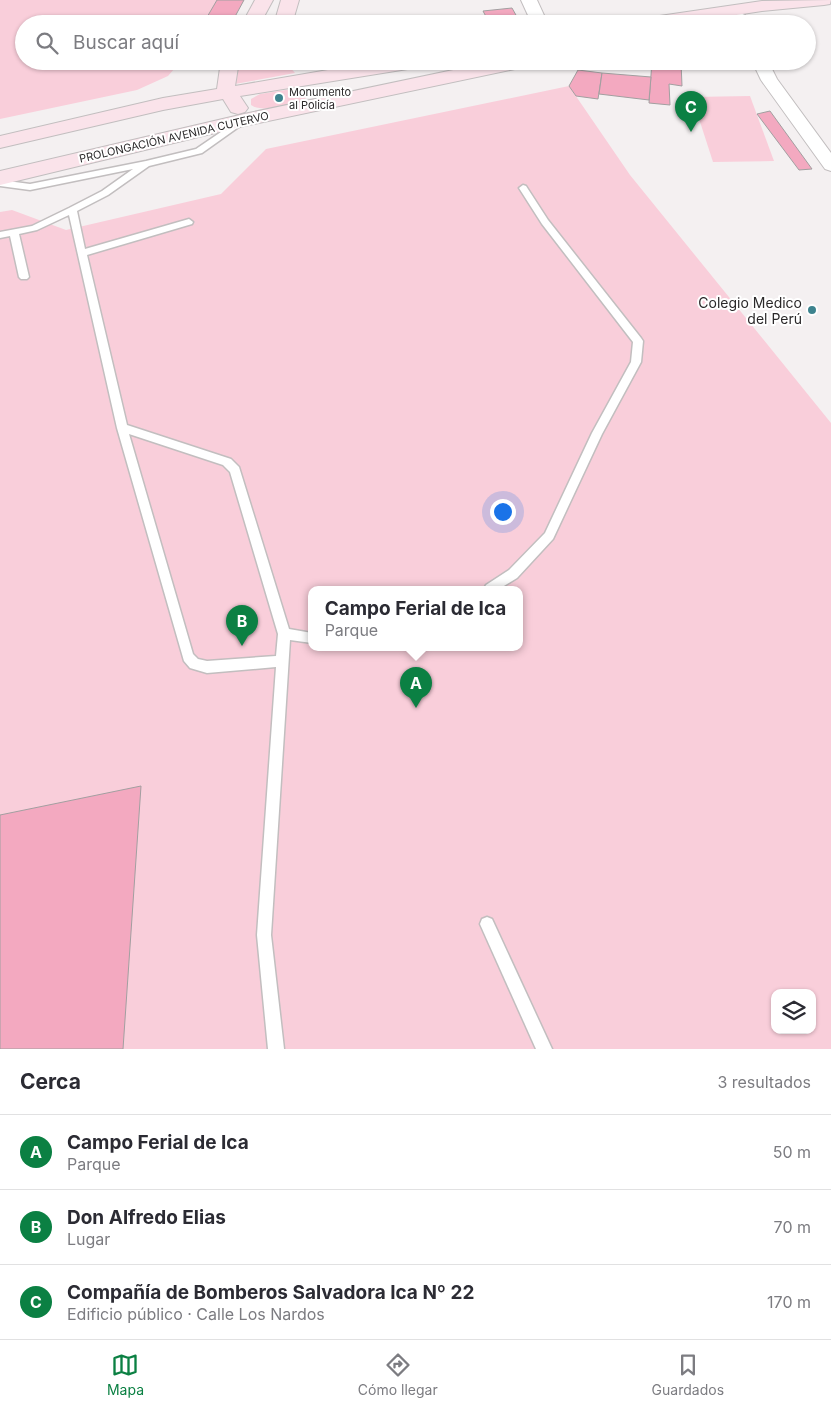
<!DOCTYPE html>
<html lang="es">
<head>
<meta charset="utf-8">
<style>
  body { margin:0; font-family:Inter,sans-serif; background:#f2f2f3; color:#2b2b33 }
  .controls { position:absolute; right:15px; bottom:15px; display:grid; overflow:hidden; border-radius:10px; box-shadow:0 1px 4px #0004 }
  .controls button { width:45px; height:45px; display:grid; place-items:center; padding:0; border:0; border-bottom:1px solid #e1e1e2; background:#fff; color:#2b2b33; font:25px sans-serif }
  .you { position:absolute; left:502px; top:511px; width:18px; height:18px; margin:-12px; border:4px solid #fff; border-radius:50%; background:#1a73e8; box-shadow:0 0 0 8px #1a73e833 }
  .badge { display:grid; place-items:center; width:32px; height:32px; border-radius:50%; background:#0b8043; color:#fff; font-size:16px; font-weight:700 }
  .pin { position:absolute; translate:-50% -41px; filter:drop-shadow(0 1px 2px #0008) }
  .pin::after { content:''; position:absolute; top:26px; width:18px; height:15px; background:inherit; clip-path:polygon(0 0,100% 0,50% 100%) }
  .popup { position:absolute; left:308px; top:586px; width:215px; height:65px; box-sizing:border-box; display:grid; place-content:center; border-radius:10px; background:#fff; filter:drop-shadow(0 1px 4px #0005); font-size:16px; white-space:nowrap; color:#7c7c81 }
  .popup b { font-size:19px; color:#2b2b33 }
  .popup::after { content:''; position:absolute; left:50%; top:100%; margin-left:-10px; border:10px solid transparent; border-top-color:#fff }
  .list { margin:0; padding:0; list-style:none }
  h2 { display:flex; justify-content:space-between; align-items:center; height:65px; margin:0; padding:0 20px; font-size:21px }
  h2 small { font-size:16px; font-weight:400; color:#7c7c81 }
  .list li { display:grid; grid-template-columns:32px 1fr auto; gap:15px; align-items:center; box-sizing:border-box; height:75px; padding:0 20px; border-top:1px solid #e1e1e2 }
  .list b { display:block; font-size:19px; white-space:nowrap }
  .list p { margin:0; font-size:16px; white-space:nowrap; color:#7c7c81 }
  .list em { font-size:16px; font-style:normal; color:#7c7c81 }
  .icon { flex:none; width:28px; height:28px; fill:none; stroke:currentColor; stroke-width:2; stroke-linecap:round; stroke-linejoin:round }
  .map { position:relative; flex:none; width:831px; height:1049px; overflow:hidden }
  .search { position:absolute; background:#fff; box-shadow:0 1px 4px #0004; left:15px; right:15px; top:15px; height:55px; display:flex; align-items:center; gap:12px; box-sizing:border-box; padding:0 18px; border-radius:28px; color:#7c7c81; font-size:19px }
  .sheet { height:290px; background:#fff }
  nav { display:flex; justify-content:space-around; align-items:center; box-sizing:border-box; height:70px; border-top:1px solid #e1e1e2; background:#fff; font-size:14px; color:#7c7c81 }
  nav a { display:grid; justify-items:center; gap:2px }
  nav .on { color:#0b8043 }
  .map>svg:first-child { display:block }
  .green { fill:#f9ceda; fill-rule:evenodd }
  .building { fill:#f3a9c0; stroke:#a29fa0 }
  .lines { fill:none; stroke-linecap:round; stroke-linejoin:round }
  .lane-casing { stroke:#c2bebf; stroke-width:3 }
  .street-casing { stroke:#c2bebf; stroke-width:2 }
  .secondary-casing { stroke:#c2bebf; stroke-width:2 }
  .lane { fill:#fff; fill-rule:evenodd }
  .street { fill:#fff; fill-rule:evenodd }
  .secondary { fill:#fae3ea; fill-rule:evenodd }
  .poi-dot { fill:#3d838e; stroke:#fff; stroke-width:2 }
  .labels { text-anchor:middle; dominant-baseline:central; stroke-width:4; stroke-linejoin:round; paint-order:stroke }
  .far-poi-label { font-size:11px; fill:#2b292a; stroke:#fff; text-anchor:start }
  .far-street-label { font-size:11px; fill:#2b292a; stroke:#fff }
  .poi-label { font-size:14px; fill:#2b292a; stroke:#fff; text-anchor:end }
</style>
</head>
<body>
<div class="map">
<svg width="831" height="1049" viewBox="0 0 831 1049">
  <rect width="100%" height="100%" fill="#f4f0f1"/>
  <g class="green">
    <polygon points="0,0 217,0 203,24 24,24 24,61 181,61 168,76 137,90 0,119"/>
    <polygon points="238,61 285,61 295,73 235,84"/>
    <path d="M569,86L630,175L831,423V1049H0V212L12,210L66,230L221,194L266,149ZM312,589H520V647H312ZM775,993H812V1030H775Z"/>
    <path d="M292,89H300L306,92L308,96C300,106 261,113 251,105V99L260,94Z"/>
    <polygon points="750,96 774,161 713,162 692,97"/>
  </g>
  <g class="building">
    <polygon points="217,0 244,0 231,24 203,24"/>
    <polygon points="512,8 521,24 490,24 483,11"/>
    <polygon points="399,19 429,20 428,24 399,24"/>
    <polygon points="652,61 681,62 682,86 669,84 670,105 649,103"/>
    <polygon points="578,70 602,73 598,99 576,96 569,86"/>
    <polygon points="602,73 651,77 649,100 599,94"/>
    <polygon points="770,111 812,169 799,170 757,114"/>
    <polygon points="141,786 123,1049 0,1049 0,815"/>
  </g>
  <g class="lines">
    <g class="lane-casing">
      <g id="lane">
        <path d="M240,119L247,121L202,153L149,166L108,195L77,211L85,249L189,219L193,222L192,224L87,255L127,425L231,459L239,467L289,629L312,633V643L290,640L271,935L284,1049H268L257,935L276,667L207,673L190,668L184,661L117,428L69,215L37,230L19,234L29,277L27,279H21L19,277L10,236L0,238V232L32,226L69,208L102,191L133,169L30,190L0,186V180L30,184L146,161L196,149ZM129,434L223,465L230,472L278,634L276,656L207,661L198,659L193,654Z"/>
        <polygon points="523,185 526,186 548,220 641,338 643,341 641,362 602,434 553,539 517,578 499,589 484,589 486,585 509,570 545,533 592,433 631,362 633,342 542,224 519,188"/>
        <polygon points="487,917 492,919 552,1049 536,1049 480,924 482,919"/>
      </g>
    </g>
    <g class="street-casing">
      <g id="street">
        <polygon points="521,0 537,0 548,24 532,24"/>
        <polygon points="740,13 745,15 751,24 735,24 732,18 735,15"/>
        <polygon points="752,61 768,61 777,79 831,153 831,171 825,169 761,80"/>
      </g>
    </g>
    <g class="secondary-casing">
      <g id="secondary">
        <polygon points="255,0 273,0 260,24 242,24"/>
        <polygon points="281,0 299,0 292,24 274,24"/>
        <polygon points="831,0 830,4 824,5 762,11 677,24 630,24 633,20 639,19 762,1"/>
        <polygon points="221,61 239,61 235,86 380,61 429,61 427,65 420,67 240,96 248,108 245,112 238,114 231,112 223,99 163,110 0,148 0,136 163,98 217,89"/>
        <polygon points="496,61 533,61 531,65 524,67 244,126 0,185 0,171 244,114"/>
      </g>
    </g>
    <use href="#lane" class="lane"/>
    <use href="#street" class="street"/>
    <use href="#secondary" class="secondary"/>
  </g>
  <g class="poi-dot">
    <circle cx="279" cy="98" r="5"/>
    <circle cx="812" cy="310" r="5"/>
  </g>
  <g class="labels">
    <g class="far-poi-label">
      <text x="289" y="92">Monumento<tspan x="289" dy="13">al Policía</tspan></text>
    </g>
    <g class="far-street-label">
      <text transform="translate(174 137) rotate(-13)">PROLONGACIÓN AVENIDA CUTERVO</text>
    </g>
    <g class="poi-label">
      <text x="802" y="302">Colegio Medico<tspan x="802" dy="16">del Perú</tspan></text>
    </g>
  </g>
</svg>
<div class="controls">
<button><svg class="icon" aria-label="layers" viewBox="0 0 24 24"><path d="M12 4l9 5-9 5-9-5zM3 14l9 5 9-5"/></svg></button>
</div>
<div class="you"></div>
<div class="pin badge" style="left:416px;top:708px">A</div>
<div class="popup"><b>Campo Ferial de Ica</b>Parque</div>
<div class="pin badge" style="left:242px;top:646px">B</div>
<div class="pin badge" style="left:691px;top:132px">C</div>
<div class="search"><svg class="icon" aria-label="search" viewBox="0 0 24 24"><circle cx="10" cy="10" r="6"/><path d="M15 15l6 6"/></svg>Buscar aquí</div>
</div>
<section class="sheet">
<h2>Cerca<small>3 resultados</small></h2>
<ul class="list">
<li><span class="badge">A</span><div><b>Campo Ferial de Ica</b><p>Parque</p></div><em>50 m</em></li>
<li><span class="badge">B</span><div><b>Don Alfredo Elias</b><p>Lugar</p></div><em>70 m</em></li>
<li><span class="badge">C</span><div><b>Compañía de Bomberos Salvadora Ica Nº 22</b><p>Edificio público · Calle Los Nardos</p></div><em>170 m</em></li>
</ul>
</section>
<nav>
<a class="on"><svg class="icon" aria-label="map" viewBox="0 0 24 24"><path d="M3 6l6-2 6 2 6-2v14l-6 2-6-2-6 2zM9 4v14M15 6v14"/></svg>Mapa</a>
<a><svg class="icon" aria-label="directions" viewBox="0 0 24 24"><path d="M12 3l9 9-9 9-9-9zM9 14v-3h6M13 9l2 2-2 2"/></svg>Cómo llegar</a>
<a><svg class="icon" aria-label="saved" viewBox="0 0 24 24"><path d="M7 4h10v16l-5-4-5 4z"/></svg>Guardados</a>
</nav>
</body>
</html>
